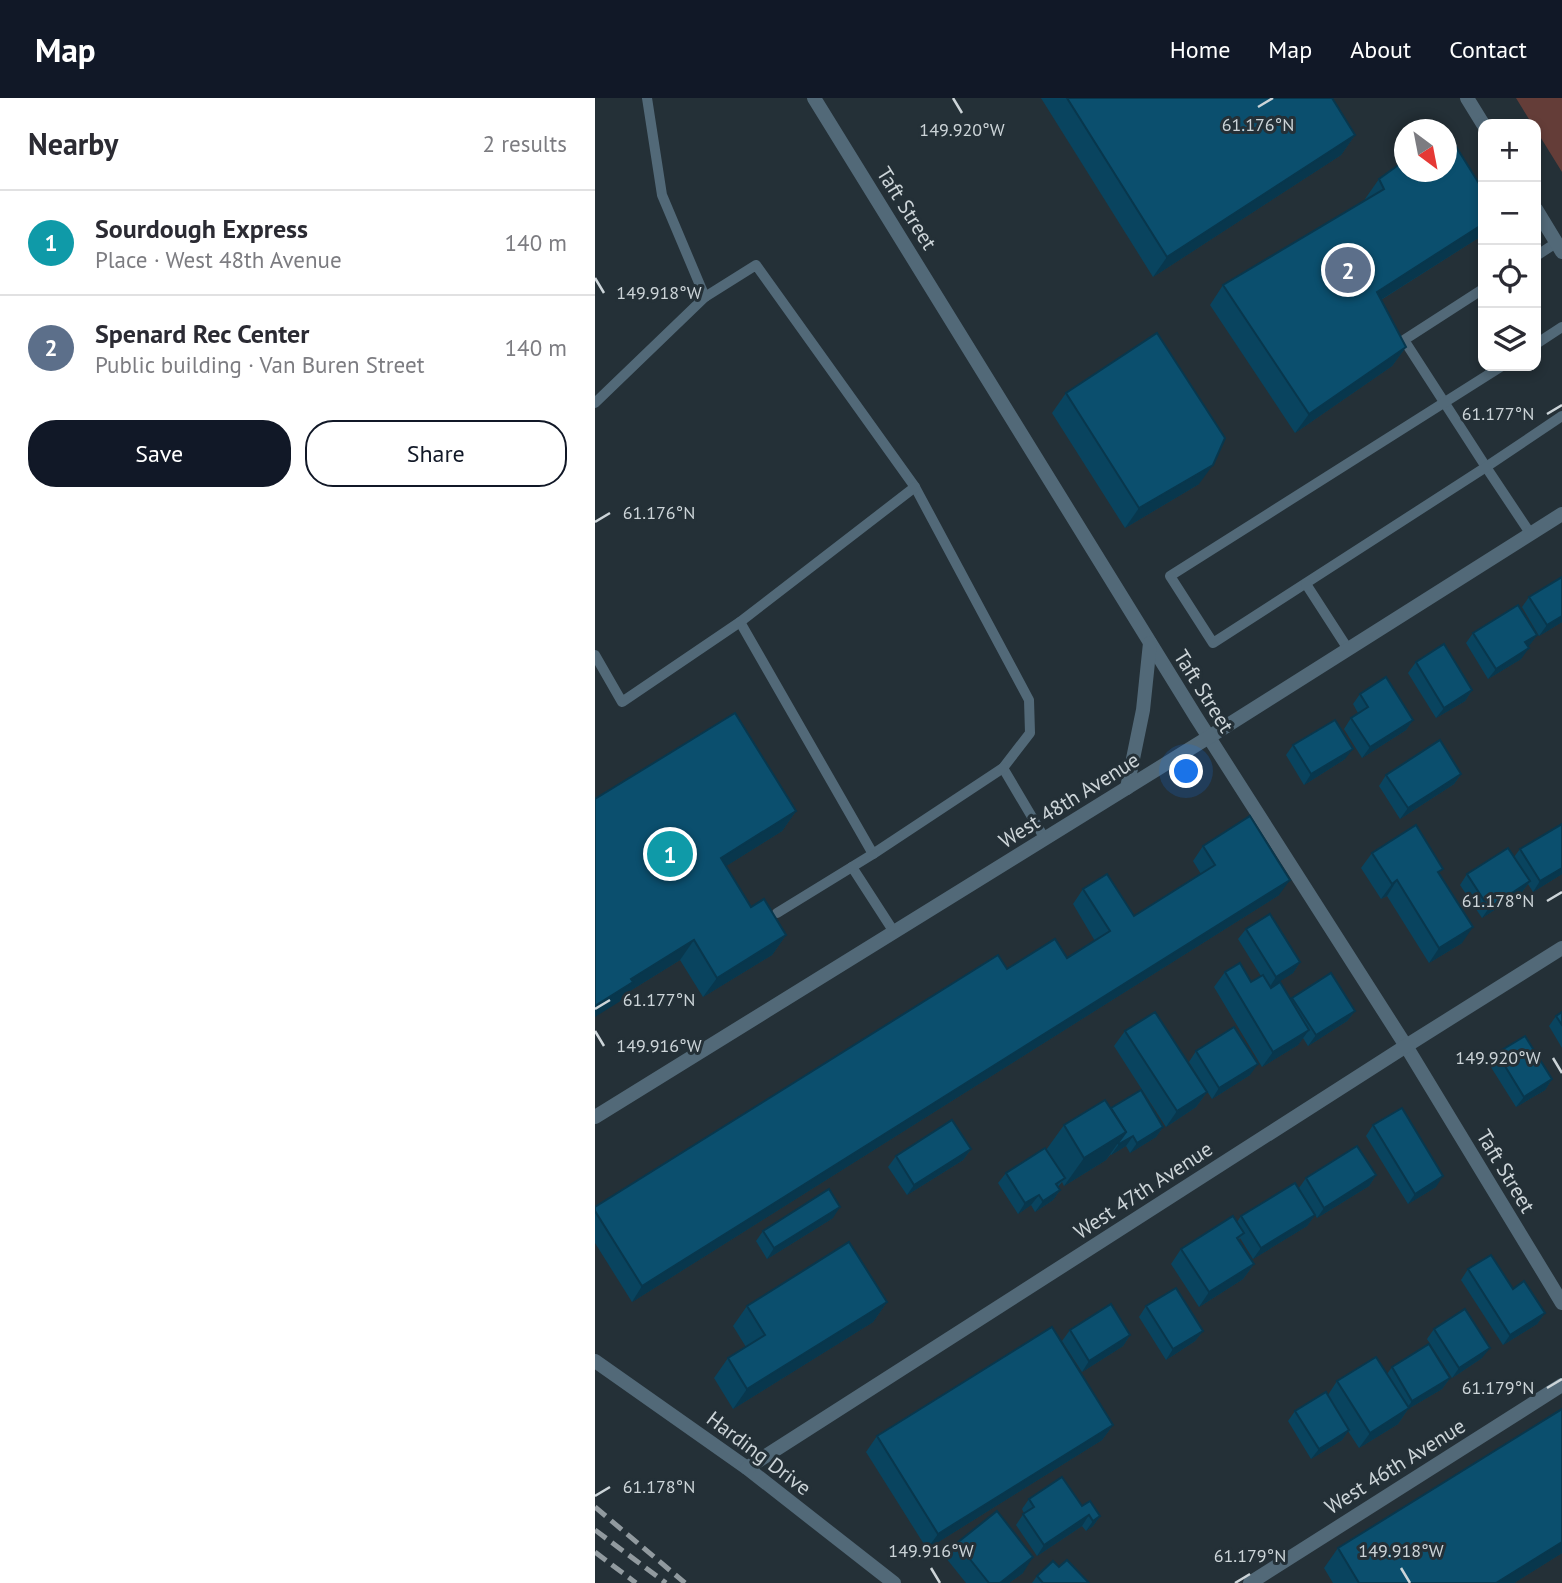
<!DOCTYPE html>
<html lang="en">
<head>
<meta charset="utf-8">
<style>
  body { margin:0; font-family:"PT Sans",sans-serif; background:#f2f2f3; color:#2b2b33 }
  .controls { position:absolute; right:21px; top:21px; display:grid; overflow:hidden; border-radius:14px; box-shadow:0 4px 10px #0003 }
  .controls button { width:63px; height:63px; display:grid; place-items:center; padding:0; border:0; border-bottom:2px solid #e1e1e2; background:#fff; color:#2b2b33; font:35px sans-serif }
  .compass { position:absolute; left:799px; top:21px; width:63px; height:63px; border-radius:50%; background:#fff; box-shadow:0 4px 10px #0003; rotate:148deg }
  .you { position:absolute; left:592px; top:674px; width:24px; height:24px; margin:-18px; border:5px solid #fff; border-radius:50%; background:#1a73e8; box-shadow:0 0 0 10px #1a73e833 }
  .badge { display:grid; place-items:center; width:46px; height:46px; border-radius:50%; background:#111827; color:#fff; font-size:23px; font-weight:700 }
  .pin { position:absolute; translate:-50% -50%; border:4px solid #fff; box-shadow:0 2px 7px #0006 }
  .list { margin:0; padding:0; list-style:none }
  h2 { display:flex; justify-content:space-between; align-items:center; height:91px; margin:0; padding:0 28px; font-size:30px }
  h2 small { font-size:23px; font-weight:400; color:#7c7c81 }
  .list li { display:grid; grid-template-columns:46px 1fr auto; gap:21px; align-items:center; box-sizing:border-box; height:105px; padding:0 28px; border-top:2px solid #e1e1e2 }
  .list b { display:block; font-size:26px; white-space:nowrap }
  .list p { margin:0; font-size:23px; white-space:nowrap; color:#7c7c81 }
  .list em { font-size:23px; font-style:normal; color:#7c7c81 }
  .actions { display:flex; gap:14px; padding:21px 28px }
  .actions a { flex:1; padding:16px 0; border:2px solid #111827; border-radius:28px; text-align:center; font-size:24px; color:#111827 }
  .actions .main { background:#111827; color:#fff }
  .icon { flex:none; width:38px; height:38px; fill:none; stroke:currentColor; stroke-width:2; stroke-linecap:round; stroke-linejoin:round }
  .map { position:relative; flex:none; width:967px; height:1485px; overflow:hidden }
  header { display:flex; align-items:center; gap:42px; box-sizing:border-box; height:98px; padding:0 35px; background:#111827; color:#fff }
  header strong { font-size:33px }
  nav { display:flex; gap:38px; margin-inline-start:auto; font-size:24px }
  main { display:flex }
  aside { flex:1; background:#fff }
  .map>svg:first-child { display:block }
  .green { fill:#643d38 }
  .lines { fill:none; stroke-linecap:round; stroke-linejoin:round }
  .service { stroke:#526978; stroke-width:10 }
  .minor { stroke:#526978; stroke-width:14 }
  .rail { stroke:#919a9f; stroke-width:5; stroke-dasharray:14 7; stroke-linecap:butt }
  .wall { fill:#09445f }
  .shaded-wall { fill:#08374d }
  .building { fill:#0b4f6e; stroke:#08374d; stroke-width:2 }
  .ticks { fill:none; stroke:#ccd4d8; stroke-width:2.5 }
  .labels { text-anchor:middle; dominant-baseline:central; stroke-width:6; stroke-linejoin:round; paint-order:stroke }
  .street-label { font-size:21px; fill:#ccd4d8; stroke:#243037 }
  .ticks-label { font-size:18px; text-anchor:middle; fill:#ccd4d8; stroke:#243037; stroke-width:6; stroke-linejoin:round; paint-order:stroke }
</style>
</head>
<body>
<header>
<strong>Map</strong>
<nav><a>Home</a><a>Map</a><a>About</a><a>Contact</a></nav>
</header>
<main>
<aside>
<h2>Nearby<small>2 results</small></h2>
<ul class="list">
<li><span class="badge" style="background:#0f9aa8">1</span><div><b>Sourdough Express</b><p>Place · West 48th Avenue</p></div><em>140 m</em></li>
<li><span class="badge" style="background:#5c6f8a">2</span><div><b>Spenard Rec Center</b><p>Public building · Van Buren Street</p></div><em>140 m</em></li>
</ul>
<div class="actions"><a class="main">Save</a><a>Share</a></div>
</aside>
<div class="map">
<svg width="967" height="1485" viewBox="0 0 967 1485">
  <rect width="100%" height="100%" fill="#243037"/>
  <polygon class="green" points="921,0 967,0 967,74 941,32 941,26 937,26"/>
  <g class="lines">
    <g class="service">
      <polyline points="52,0 67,97 110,199"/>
      <polyline points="941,158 961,145"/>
      <polyline points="888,191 809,242 891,369 935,435"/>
      <polyline points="941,246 967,229"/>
      <polyline points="907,268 575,478 618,545 891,369 967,318"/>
      <polyline points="0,305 110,199 161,167 320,389 434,602 435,635 408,670 450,741"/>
      <polyline points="711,486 753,551"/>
      <polyline points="145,524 278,756 408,670"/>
      <polyline points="0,557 27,604 145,524 320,389"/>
      <polyline points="257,769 299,834"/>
      <polyline points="182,815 278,756"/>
    </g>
    <g class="minor">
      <polyline points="219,0 601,619 811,948 967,1205"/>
      <polyline points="872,0 888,26"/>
      <polyline points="941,111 967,154"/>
      <polyline points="532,690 548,612 555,545"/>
      <polyline points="0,1019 614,639 967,416"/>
      <polyline points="0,1263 152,1370 299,1485"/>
      <polyline points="152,1370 811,948 967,850"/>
      <polyline points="655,1485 967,1287"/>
    </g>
    <g class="rail">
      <polyline points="0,1409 90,1485"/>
      <polyline points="0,1432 71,1485"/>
      <polyline points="0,1454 41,1485"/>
    </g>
  </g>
  <g class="wall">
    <polygon points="446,0 737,0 760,37 746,57 558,179"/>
    <polygon points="784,81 888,137 786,202 811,249 797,268 700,335 615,207 628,187 771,102 770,101"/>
    <polygon points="471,295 604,386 530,430 457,315"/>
    <polygon points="934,499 967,524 944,538 927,509"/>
    <polygon points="878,535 942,537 933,549 926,561 893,581 871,545"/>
    <polygon points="821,564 877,592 870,603 841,620 813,575"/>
    <polygon points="765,596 818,622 811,632 767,660 749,631 756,620 763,615 758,606"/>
    <polygon points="698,647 750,661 709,687 691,657"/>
    <polygon points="866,676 859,686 805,721 784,688 791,677"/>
    <polygon points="0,701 201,713 187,733 131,768 156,809 191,837 177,857 108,899 85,862 30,896 24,904"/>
    <polygon points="608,748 684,797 37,1204 0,1145 0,1109 412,871 472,860 500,843 478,806 488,791 539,818 606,776 598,763"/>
    <polygon points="925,751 967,776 938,794 933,786 927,794 887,820 865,787 872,776 919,759"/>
    <polygon points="777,755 845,776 867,845 834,865 792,798 786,801 766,770"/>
    <polygon points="651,831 705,864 698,875 675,889 696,902 697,900 760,913 752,923 713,948 708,940 703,947 667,969 619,889 630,874 656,884 666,878 643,841"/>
    <polygon points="967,914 967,950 954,928 961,918"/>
    <polygon points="530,933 612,994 601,1009 571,1029 519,948"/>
    <polygon points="601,953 655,977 617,1001 594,964"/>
    <polygon points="902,955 957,981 950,992 921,1009 894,966"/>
    <polygon points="516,1010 568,1029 561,1039 535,1055 531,1048 516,1057 516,1056 511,1062 469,1088 467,1084 463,1089 465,1092 458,1102 440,1114 436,1107 423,1116 403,1085 411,1075 451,1052 469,1027"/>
    <polygon points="778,1027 841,1089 813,1106 771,1038"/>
    <polygon points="376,1051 368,1062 312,1097 293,1069 301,1058"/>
    <polygon points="781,1077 774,1088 722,1120 704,1090 711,1080"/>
    <polygon points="720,1117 712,1128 658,1161 645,1140 644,1142 659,1166 648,1181 604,1209 576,1166 586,1151 642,1124 646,1118"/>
    <polygon points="238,1120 172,1161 161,1143 168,1133"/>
    <polygon points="873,1171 950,1215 942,1226 908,1247 866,1182"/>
    <polygon points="292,1204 278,1224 138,1311 119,1280 133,1260 151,1249 138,1228 152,1208"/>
    <polygon points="551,1208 608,1233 600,1243 571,1262 544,1219"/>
    <polygon points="839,1231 887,1260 857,1280 832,1241"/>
    <polygon points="475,1232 535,1237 528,1248 487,1274 467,1243"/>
    <polygon points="797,1269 855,1280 847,1291 813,1311 803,1326 764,1350 753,1333 747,1342 716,1361 693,1323 700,1313 733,1297 742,1283 792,1276"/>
    <polygon points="967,1311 967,1455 919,1485 738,1485 729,1470 743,1450"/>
    <polygon points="518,1327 507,1342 332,1451 271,1354 282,1338"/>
    <polygon points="434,1401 487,1408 505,1418 498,1428 491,1433 487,1428 442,1458 421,1427 429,1415 427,1411"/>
    <polygon points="362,1445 428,1475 414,1485 371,1485 351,1460"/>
    <polygon points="464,1469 494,1485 437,1485 442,1478"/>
  </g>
  <g class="shaded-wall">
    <polygon points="760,37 746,57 558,179 572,159"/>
    <polygon points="888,126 888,137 768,213 782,194"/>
    <polygon points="811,249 797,268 700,335 714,316"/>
    <polygon points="618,367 604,386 530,430 544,410"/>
    <polygon points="967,518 967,524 944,538 952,527"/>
    <polygon points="942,537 934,548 923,555 930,544"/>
    <polygon points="934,550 926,561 893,581 901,571"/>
    <polygon points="877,592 870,603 841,620 849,610"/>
    <polygon points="818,622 811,632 767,660 775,649"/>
    <polygon points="758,651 750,661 709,687 716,676"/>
    <polygon points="866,676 859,686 805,721 813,710"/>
    <polygon points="201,713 187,733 112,780 126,760"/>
    <polygon points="967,770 967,776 938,794 945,783"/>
    <polygon points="695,782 684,797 37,1204 47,1188"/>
    <polygon points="802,782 792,798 786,801 797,786"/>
    <polygon points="935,783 927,794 887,820 894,810"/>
    <polygon points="878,829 867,845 834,865 844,850"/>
    <polygon points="191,837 177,857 108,899 122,880"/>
    <polygon points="99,842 85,862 30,896 24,904 0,919 0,908 36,881"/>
    <polygon points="705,864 698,875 674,890 681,879"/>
    <polygon points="760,913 752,923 713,948 721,937"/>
    <polygon points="714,932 703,947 667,969 678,954"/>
    <polygon points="663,966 655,977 617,1001 624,990"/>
    <polygon points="957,981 950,992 921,1009 929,999"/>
    <polygon points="612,994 601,1009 571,1029 582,1013"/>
    <polygon points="568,1029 561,1039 535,1055 542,1045"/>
    <polygon points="531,1034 511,1062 469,1088 489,1060"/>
    <polygon points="538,1038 531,1048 516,1057 524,1046"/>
    <polygon points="376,1051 368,1062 312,1097 319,1087"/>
    <polygon points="781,1077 774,1088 722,1120 729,1110"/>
    <polygon points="848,1078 841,1089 813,1106 820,1096"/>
    <polygon points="465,1092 458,1102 440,1114 448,1103"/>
    <polygon points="444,1097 436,1107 423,1116 430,1105"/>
    <polygon points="245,1109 238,1120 172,1161 179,1150"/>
    <polygon points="720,1117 712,1128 658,1161 666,1150"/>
    <polygon points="659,1166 648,1181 604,1209 614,1194"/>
    <polygon points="292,1204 278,1224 138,1311 152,1291"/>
    <polygon points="950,1215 942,1226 908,1247 915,1237"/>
    <polygon points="608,1233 600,1243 571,1262 578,1251"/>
    <polygon points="535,1237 528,1248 487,1274 494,1263"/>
    <polygon points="895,1250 887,1260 857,1280 864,1270"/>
    <polygon points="855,1280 847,1291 813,1311 803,1326 764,1350 775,1335 810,1313 817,1303"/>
    <polygon points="518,1327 507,1342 332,1451 343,1436"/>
    <polygon points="754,1332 747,1342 716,1361 724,1351"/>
    <polygon points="494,1417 487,1428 442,1458 449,1447"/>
    <polygon points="505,1418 498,1428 491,1433 498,1423"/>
    <polygon points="967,1444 967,1455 919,1485 901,1485"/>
    <polygon points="438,1459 428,1475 414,1485 405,1485"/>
  </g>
  <g class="building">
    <polygon points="472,0 737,0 760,37 572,159"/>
    <polygon points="852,34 888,92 888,126 782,194 811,249 714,316 628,187 789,91 784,81 809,63 809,74 851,74"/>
    <polygon points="562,235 630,340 618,367 544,410 471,295"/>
    <polygon points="967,479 967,518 952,527 934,499"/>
    <polygon points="923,507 942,537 930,544 934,550 901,571 878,535"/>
    <polygon points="849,546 877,592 849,610 821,564"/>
    <polygon points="791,579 818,622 775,649 756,620 773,609 765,596"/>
    <polygon points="140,615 201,713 126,760 156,809 169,801 191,837 122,880 99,842 36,881 38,884 0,908 0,701"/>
    <polygon points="740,622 758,651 716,676 698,647"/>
    <polygon points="845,642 866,676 813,710 791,677"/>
    <polygon points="655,718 695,782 47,1188 0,1113 0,1109 403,857 412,871 460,841 472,860 515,833 488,791 512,776 539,818 620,767 608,748"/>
    <polygon points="967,726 967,770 945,783 925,751"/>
    <polygon points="821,727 848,771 843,774 878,829 844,850 802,782 797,786 777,755"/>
    <polygon points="913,750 935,783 894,810 872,776"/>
    <polygon points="675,816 705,864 681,879 651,831"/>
    <polygon points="645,865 656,884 668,877 676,890 685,884 714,932 678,954 630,874"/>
    <polygon points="736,875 760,913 721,937 697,900"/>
    <polygon points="560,914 612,994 582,1013 530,933"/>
    <polygon points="967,914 967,927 961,918"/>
    <polygon points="639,929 663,966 624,990 601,953"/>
    <polygon points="930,938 957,981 929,999 902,955"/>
    <polygon points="546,992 568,1029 542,1045 538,1038 524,1046 523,1045 531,1034 516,1010"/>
    <polygon points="510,1002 531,1034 489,1060 469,1027"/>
    <polygon points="807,1010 848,1078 820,1096 778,1027"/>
    <polygon points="357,1022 376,1051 319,1087 301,1058"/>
    <polygon points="762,1048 781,1077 729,1110 711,1080"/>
    <polygon points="450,1050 470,1080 461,1086 465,1092 448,1103 444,1097 430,1105 411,1075"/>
    <polygon points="700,1085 720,1117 666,1150 646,1118"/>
    <polygon points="234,1091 245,1109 179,1150 168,1133"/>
    <polygon points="638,1118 649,1135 642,1140 659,1166 614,1194 586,1151"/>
    <polygon points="254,1144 292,1204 152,1291 133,1260 170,1237 152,1208"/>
    <polygon points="896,1157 918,1191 929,1183 950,1215 915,1237 873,1171"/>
    <polygon points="581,1190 608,1233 578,1251 551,1208"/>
    <polygon points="516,1206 535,1237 494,1263 475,1232"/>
    <polygon points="870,1211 895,1250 864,1270 839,1231"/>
    <polygon points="457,1229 518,1327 343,1436 282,1338"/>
    <polygon points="834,1246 855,1280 817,1303 797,1269"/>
    <polygon points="781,1259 814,1310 775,1335 742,1283"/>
    <polygon points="731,1294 754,1332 724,1351 700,1313"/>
    <polygon points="967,1311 967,1444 901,1485 764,1485 743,1450"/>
    <polygon points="467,1379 487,1408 495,1403 505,1418 498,1423 494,1417 449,1447 428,1416 439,1409 434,1401"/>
    <polygon points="402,1413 438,1459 405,1485 394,1485 362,1445"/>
    <polygon points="472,1462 494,1485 448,1485 442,1478 458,1463 464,1469"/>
  </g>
  <path class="ticks" d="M358,0L367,15M663,9L678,0M0,180L9,195M952,316L967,307M0,424L15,415M952,803L967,794M0,911L15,902M0,933L9,948M958,960L967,975M952,1290L967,1281M0,1398L15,1389M336,1470L345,1485M806,1470L815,1485M640,1485L655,1476"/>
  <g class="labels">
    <g class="street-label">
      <text transform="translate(312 110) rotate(58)">Taft Street</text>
      <text transform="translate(609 593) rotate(58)">Taft Street</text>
      <text transform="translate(474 702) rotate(-32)">West 48th Avenue</text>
      <text transform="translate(911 1073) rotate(59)">Taft Street</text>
      <text transform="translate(548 1092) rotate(-33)">West 47th Avenue</text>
      <text transform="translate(164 1355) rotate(37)">Harding Drive</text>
      <text transform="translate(800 1368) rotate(-32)">West 46th Avenue</text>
    </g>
  </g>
  <g class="ticks-label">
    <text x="663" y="33">61.176°N</text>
    <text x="367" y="38">149.920°W</text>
    <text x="64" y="201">149.918°W</text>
    <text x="903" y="322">61.177°N</text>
    <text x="64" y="421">61.176°N</text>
    <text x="903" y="809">61.178°N</text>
    <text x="64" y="908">61.177°N</text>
    <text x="64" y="954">149.916°W</text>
    <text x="903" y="966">149.920°W</text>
    <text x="903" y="1296">61.179°N</text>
    <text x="64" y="1395">61.178°N</text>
    <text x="336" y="1459">149.916°W</text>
    <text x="806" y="1459">149.918°W</text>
    <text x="655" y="1464">61.179°N</text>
  </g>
</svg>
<div class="controls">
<button>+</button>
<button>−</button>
<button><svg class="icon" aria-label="locate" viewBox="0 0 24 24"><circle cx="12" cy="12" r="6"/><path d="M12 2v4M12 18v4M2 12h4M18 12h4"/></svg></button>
<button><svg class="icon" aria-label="layers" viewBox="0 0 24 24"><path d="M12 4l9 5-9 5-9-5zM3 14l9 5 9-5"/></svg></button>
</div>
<svg class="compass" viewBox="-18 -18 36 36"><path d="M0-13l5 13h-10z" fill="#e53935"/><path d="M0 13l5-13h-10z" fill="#7c7c81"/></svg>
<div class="you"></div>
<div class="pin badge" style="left:75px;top:756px;background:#0f9aa8">1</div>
<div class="pin badge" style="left:753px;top:172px;background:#5c6f8a">2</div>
</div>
</main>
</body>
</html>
